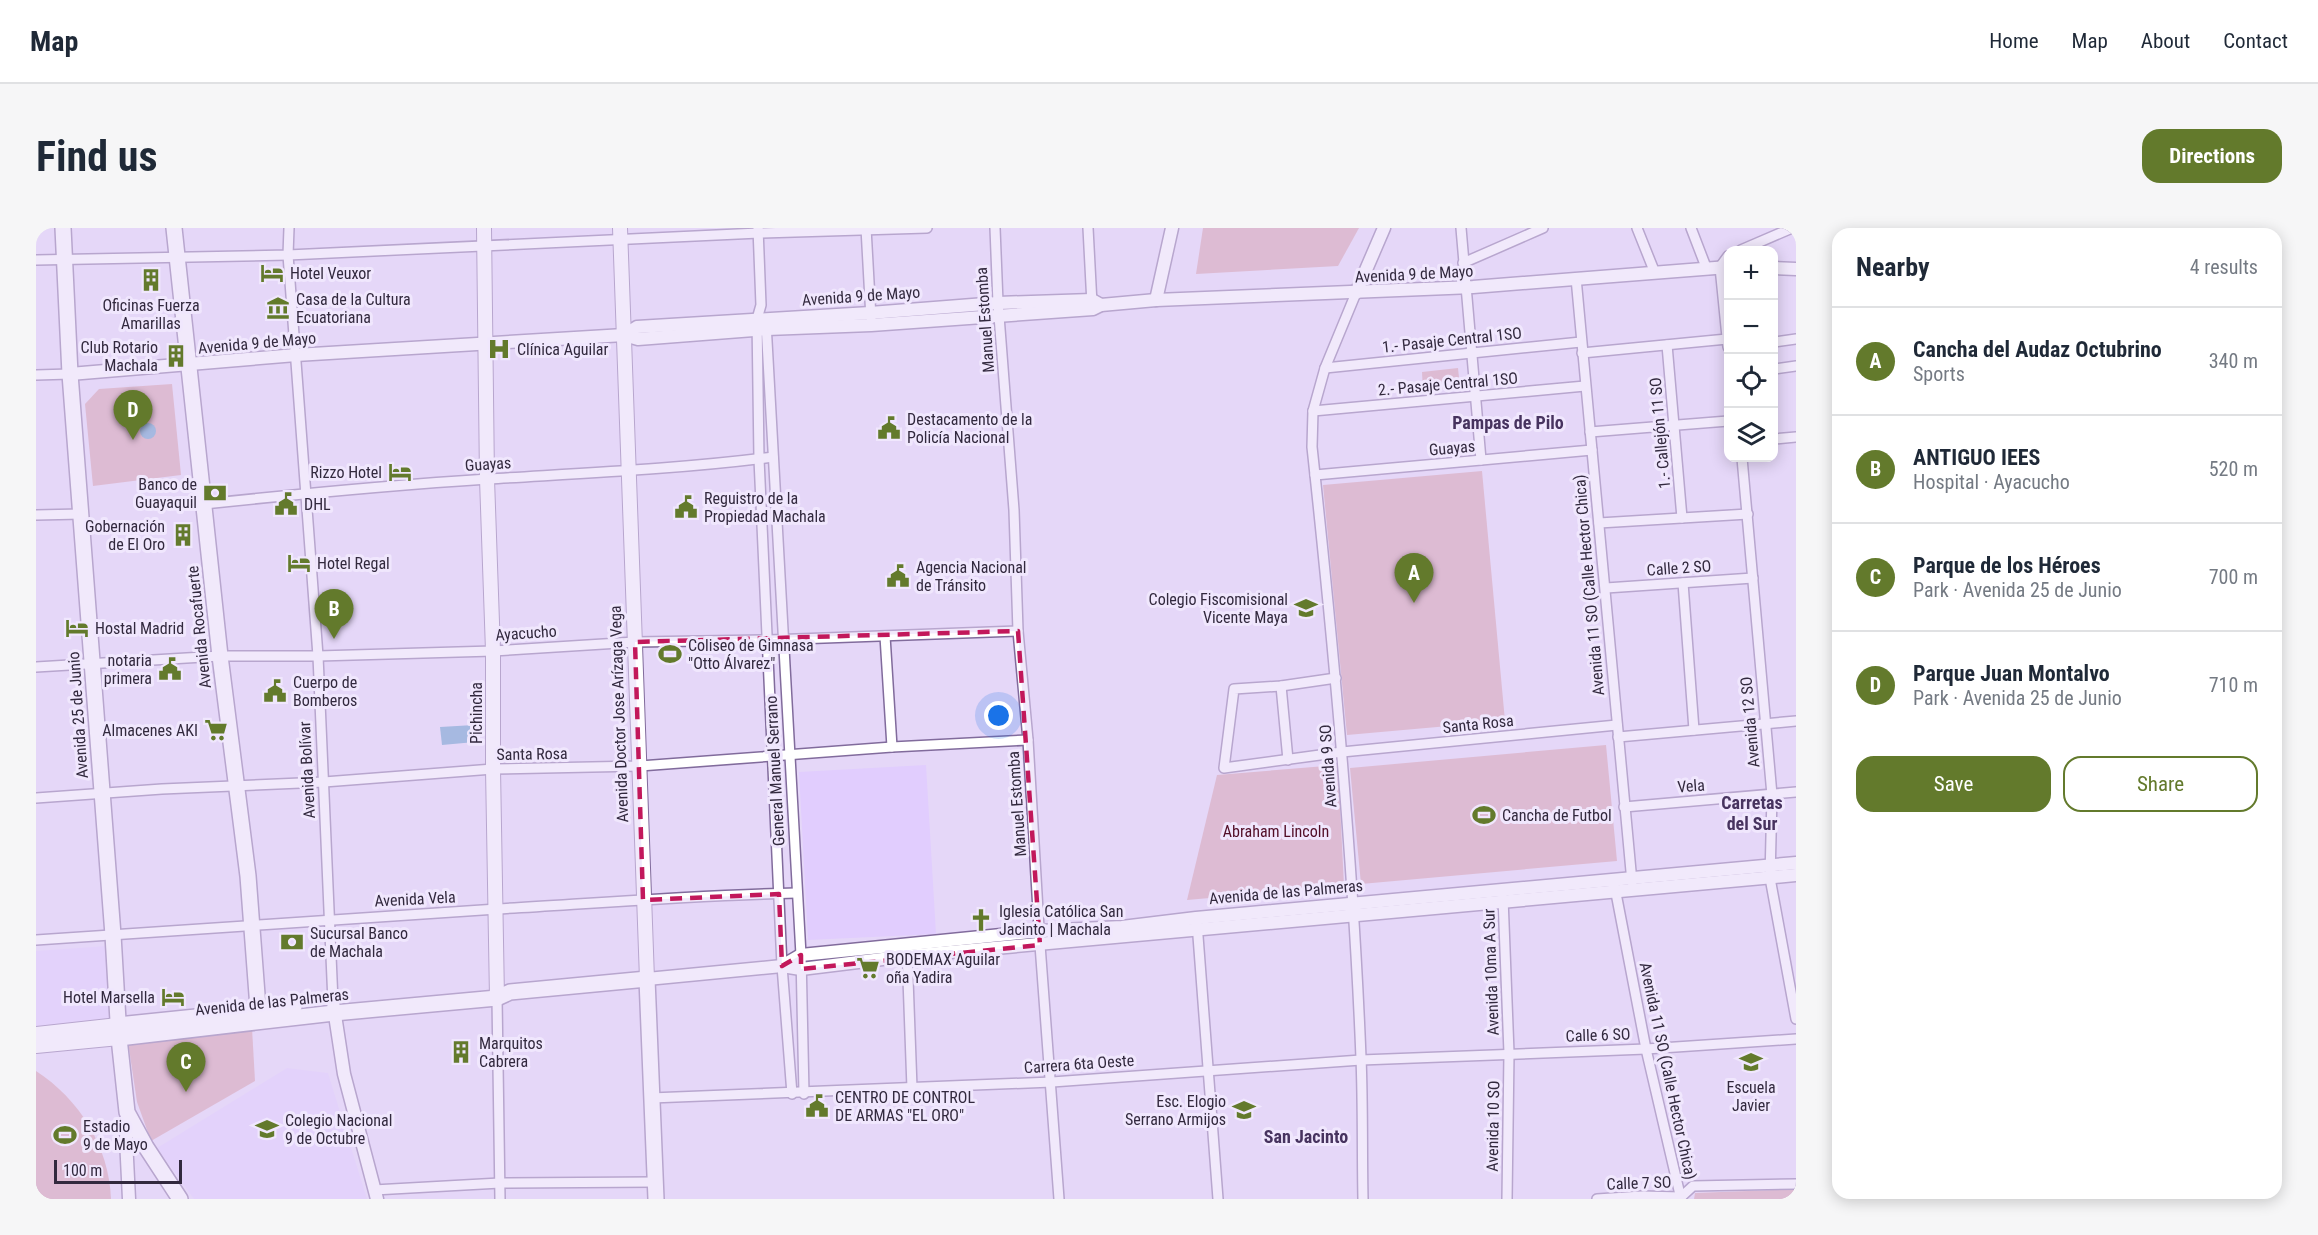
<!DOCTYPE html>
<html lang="en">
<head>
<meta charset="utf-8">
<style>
  body { margin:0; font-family:"Roboto Condensed",sans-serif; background:#f6f6f7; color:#1f2937 }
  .controls { position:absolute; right:18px; top:18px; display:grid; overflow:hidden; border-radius:12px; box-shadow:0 3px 15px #0003 }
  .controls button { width:54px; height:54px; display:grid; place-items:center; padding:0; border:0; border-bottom:2px solid #e0e1e3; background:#fff; color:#1f2937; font:30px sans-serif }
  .scale { position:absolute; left:18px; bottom:15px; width:128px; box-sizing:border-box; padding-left:6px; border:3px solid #32293e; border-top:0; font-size:16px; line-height:21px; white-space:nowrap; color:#32293e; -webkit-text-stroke:4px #f0e7fd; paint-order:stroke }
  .you { position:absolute; left:963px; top:488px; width:21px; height:21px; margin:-15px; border:4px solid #fff; border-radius:50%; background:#1a73e8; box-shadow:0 0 0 9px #1a73e833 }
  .badge { display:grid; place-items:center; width:39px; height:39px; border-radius:50%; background:#637a2c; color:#fff; font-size:20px; font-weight:700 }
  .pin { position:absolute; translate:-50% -50px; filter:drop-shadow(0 2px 3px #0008) }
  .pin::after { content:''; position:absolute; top:32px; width:21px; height:18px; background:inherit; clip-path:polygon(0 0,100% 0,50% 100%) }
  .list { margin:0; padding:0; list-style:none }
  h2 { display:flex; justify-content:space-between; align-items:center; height:78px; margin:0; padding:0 24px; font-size:26px }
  h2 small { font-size:20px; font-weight:400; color:#747a83 }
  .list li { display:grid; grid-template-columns:39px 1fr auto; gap:18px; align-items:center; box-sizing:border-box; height:108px; padding:0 24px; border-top:2px solid #e0e1e3 }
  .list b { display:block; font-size:22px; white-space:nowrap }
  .list p { margin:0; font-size:20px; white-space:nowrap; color:#747a83 }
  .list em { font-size:20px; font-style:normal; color:#747a83 }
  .actions { display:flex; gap:12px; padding:18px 24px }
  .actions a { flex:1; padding:14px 0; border:2px solid #637a2c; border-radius:18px; text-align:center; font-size:21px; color:#637a2c }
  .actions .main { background:#637a2c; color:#fff }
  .icon { flex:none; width:33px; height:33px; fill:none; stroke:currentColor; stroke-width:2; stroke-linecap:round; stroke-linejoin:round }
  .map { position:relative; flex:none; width:1760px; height:971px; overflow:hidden; border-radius:18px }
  header { display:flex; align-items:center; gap:36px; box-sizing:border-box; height:84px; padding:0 30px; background:#fff; border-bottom:2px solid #e0e1e3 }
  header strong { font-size:28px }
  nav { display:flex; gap:33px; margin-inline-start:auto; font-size:21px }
  .intro { display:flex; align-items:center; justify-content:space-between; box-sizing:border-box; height:144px; padding:0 36px }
  h1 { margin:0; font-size:42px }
  .button { padding:15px 27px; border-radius:18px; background:#637a2c; color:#fff; font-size:21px; font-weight:700 }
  main { display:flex; gap:36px; padding:0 36px }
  aside { flex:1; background:#fff; border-radius:18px; box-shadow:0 3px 15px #0003 }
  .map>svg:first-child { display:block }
  .built { fill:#e1cdfe }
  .green { fill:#d39aa6 }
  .water { fill:#5a95c5 }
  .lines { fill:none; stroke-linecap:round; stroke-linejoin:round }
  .minor-casing { stroke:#816b9c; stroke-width:12 }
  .tertiary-casing { stroke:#816b9c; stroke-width:15 }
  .secondary-casing { stroke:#816b9c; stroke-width:16 }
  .primary-casing { stroke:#816b9c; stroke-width:18 }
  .minor { stroke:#fff; stroke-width:9 }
  .tertiary { stroke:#fff; stroke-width:12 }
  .secondary { stroke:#fff; stroke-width:14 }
  .primary { stroke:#fff; stroke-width:15 }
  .marked { fill:none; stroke:#c2185b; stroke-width:4.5; stroke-dasharray:12 8; stroke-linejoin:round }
  .labels { text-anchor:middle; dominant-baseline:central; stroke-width:6; stroke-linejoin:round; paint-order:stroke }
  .poi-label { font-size:16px; fill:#32293e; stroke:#f0e7fd; text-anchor:start }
  .street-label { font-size:16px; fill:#32293e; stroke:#f0e7fd }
  .park-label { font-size:16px; fill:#510d26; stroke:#f0e7fd }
  .neighbourhood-label { font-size:18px; font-weight:bold; fill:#47335f; stroke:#f0e7fd }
</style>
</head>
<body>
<header>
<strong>Map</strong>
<nav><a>Home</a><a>Map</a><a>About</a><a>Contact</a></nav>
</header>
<div class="intro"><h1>Find us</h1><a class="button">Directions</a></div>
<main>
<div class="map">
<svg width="1760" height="971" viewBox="0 0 1760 971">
  <rect width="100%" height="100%" fill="#e5d7f8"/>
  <g class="built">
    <polygon points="890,537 900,706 772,712 763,544"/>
    <polygon points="70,718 76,792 0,798 0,723"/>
    <polygon points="251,840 292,845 331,971 158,971 121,920"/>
  </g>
  <g class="green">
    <polygon points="1167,0 1323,0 1302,38 1160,46"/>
    <polygon points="1422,140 1424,159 1387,164 1386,144"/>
    <polygon points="136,156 145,247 57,258 49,176 63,161"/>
    <polygon points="1446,243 1469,493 1311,507 1287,257"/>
    <polygon points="1570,517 1581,633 1325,656 1314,540"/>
    <polygon points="1302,537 1308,658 1151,672 1181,547"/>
    <polygon points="216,800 219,853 115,913 101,874 92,814"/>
    <path d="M0,843C43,871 73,918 75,971H0Z"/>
    <polygon points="1760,961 1760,971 1658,971 1659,965"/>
  </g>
  <g class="water">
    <circle cx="112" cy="203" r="8"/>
    <polygon points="438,497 439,514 406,517 404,499"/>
  </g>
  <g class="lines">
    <g class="minor-casing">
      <g id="minor">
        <polyline points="253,0 252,27 282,428 297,774"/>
        <polyline points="722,0 725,77 721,91 723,231 746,738 756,866"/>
        <polyline points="830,0 835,90"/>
        <polyline points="959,0 962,75 978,282 982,403 992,512 1004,717 1023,971"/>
        <polyline points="1052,0 1056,76"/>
        <polyline points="1425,0 1445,232"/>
        <polyline points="1601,0 1619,45"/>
        <polyline points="1655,0 1670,39"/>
        <polyline points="1705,22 1756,0"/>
        <polyline points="1692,28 1684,39 1692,119"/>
        <polyline points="0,32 252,27 723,5 891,0"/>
        <polyline points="1427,35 1507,0"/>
        <polyline points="1540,50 1596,654"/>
        <path d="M1320,65L1289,140L1277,183L1276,219C1298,422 1317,626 1325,830C1327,877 1326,924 1327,971"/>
        <polyline points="730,95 765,727 768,866"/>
        <polyline points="1738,114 1760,111"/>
        <polyline points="1631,117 1646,290"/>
        <polyline points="1546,125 1691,111"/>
        <polyline points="1289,140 1545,114"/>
        <polyline points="1738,141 1760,138"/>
        <polyline points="0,147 34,146"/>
        <polyline points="1277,183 1549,158"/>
        <polyline points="1554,204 1692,193"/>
        <polyline points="1738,211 1760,209"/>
        <polyline points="1706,230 1736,567 1734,650 1760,791"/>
        <polyline points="1279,247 1556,222"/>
        <path d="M168,276C263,266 357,257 452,251C548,245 643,241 737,229"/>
        <polyline points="0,287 45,286"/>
        <polyline points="1563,295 1712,286"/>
        <polyline points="1647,355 1658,502"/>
        <polyline points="1570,360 1717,350"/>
        <polyline points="849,408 856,519"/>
        <polyline points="0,439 184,428 282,428 457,423 599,414 733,412 982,403"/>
        <polyline points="1300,450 1245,458 1198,461 1188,540 1306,524 1581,497"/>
        <polyline points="1245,458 1252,532"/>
        <polyline points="1582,509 1760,493"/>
        <polyline points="0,570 126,561 288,554 457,541 604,538 856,519 992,512"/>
        <polyline points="1588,579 1760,564"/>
        <polyline points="1579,660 1610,821 1645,971"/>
        <polyline points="1467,670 1473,825 1471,971"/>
        <polyline points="1161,695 1182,971"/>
        <path d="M0,712C154,702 307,691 461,681C561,675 660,667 760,665"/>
        <polyline points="871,723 876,860"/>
        <polyline points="461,770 464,971"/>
        <polyline points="615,870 1016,854 1325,832 1610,821 1760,811"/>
        <polyline points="338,962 464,955 619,954"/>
        <polyline points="1561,971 1606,968 1645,969 1657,958 1760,956"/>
      </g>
    </g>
    <g class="tertiary-casing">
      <g id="tertiary">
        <polyline points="1738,40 1760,41"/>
        <polyline points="1320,65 1348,0"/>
        <polyline points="1120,72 1136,0"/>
        <polyline points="588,107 601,99 834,85 962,75 1056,72 1065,77"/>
        <polyline points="34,146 260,127 588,107 602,111 731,101 835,97 1057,81 1065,77 1120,72 1437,59 1692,39"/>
        <polyline points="746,738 765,727 1004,703 1086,699 1160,690 1760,635"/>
        <polyline points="611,751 746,738 765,741 871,728 1760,647"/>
        <polyline points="297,774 308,846 341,971"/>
        <polyline points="91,884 90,911 93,971"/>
      </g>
    </g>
    <g class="secondary-casing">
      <g id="secondary">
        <polyline points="448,0 451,251 457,423 457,541 461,770"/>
        <polyline points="584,0 611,751"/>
        <polyline points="0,806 82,797"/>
        <polyline points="0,818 83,810"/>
      </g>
    </g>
    <g class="primary-casing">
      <g id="primary">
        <polyline points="27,0 34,146 77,707 83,810 91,884 110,919 144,971"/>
        <polyline points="138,0 184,428 212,648 223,793"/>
        <polyline points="82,797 258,779"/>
        <polyline points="83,810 298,785 461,770 474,764 611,751 620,971"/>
      </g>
    </g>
    <use href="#minor" class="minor"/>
    <use href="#tertiary" class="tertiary"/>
    <use href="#secondary" class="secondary"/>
    <use href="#primary" class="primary"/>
  </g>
  <path d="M0 0H1760V971H0ZM982,403L1004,717L765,741V727L746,738L743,666L607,672L599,414Z" fill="#e5d7f8" fill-opacity=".55" fill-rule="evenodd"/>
  <path class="marked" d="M982,403L1004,717L765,741V727L746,738L743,666L607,672L599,414Z"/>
  <defs>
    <g id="hotel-bare" transform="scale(1.8)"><path d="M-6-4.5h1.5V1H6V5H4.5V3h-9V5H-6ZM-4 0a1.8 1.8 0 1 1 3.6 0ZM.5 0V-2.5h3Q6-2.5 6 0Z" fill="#637a2c" stroke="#f0e7fd" stroke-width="2.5" paint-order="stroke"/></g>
    <g id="building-bare" transform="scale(1.8)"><path d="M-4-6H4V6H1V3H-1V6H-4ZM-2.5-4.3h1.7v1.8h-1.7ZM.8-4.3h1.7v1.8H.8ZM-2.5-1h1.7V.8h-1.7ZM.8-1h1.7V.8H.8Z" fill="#637a2c" stroke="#f0e7fd" stroke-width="2.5" paint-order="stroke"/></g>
    <g id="museum-bare" transform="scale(1.8)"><path d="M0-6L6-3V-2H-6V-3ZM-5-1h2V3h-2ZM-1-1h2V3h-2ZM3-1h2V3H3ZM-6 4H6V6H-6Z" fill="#637a2c" stroke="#f0e7fd" stroke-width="2.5" paint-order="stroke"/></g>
    <g id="hospital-bare" transform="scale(1.8)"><path d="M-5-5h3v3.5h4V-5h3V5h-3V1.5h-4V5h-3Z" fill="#637a2c" stroke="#f0e7fd" stroke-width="2.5" paint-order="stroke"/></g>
    <g id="civic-bare" transform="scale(1.8)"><path d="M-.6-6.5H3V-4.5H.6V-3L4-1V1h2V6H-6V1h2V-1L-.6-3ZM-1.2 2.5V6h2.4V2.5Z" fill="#637a2c" stroke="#f0e7fd" stroke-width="2.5" paint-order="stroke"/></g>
    <g id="bank-bare" transform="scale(1.8)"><path d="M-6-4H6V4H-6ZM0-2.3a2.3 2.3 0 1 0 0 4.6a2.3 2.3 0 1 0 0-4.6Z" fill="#637a2c" stroke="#f0e7fd" stroke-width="2.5" paint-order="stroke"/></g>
    <g id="school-bare" transform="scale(1.8)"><path d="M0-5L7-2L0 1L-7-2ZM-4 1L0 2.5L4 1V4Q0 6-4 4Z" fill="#637a2c" stroke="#f0e7fd" stroke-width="2.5" paint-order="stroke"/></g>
    <g id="stadium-bare" transform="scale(1.8)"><path d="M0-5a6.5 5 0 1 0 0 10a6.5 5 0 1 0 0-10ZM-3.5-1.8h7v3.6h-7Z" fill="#637a2c" stroke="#f0e7fd" stroke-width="2.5" paint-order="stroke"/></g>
    <g id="supermarket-bare" transform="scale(1.8)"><path d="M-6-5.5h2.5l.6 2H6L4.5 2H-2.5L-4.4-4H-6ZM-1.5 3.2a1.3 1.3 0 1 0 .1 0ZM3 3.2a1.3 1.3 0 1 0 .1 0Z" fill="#637a2c" stroke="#f0e7fd" stroke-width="2.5" paint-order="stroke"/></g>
    <g id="church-bare" transform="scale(1.8)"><path d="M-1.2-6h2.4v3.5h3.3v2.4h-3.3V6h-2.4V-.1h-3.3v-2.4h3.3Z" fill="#637a2c" stroke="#f0e7fd" stroke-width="2.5" paint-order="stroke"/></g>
  </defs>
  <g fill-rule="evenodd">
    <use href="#hotel-bare" x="236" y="45"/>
    <use href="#building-bare" x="115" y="52"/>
    <use href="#museum-bare" x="242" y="80"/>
    <use href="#hospital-bare" x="463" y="121"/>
    <use href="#building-bare" x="140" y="128"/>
    <use href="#civic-bare" x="853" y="200"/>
    <use href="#hotel-bare" x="364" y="244"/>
    <use href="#bank-bare" x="179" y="265"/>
    <use href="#civic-bare" x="250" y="276"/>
    <use href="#civic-bare" x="650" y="279"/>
    <use href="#building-bare" x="147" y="307"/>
    <use href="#hotel-bare" x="263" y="335"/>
    <use href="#civic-bare" x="862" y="348"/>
    <use href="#school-bare" x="1270" y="380"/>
    <use href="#hotel-bare" x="41" y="400"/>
    <use href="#stadium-bare" x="634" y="426"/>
    <use href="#civic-bare" x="134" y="441"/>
    <use href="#civic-bare" x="239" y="463"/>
    <use href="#supermarket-bare" x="180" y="502"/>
    <use href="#stadium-bare" x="1448" y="587"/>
    <use href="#church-bare" x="945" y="692"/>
    <use href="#bank-bare" x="256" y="714"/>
    <use href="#supermarket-bare" x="832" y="740"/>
    <use href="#hotel-bare" x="137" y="769"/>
    <use href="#building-bare" x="425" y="824"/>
    <use href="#school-bare" x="1715" y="834"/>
    <use href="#civic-bare" x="781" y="878"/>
    <use href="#school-bare" x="1208" y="882"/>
    <use href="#school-bare" x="231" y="901"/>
    <use href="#stadium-bare" x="29" y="907"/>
  </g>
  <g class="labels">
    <g class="poi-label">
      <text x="254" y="45">Hotel Veuxor</text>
      <text x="260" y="71">Casa de la Cultura<tspan x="260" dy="18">Ecuatoriana</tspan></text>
      <text x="115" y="77" text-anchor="middle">Oficinas Fuerza<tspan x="115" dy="18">Amarillas</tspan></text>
      <text x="122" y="119" text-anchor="end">Club Rotario<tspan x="122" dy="18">Machala</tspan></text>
      <text x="481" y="121">Clínica Aguilar</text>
      <text x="871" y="191">Destacamento de la<tspan x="871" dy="18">Policía Nacional</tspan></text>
      <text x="346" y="244" text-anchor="end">Rizzo Hotel</text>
      <text x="161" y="256" text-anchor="end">Banco de<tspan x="161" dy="18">Guayaquil</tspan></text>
      <text x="668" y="270">Reguistro de la<tspan x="668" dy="18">Propiedad Machala</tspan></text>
      <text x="268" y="276">DHL</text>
      <text x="129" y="298" text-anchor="end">Gobernación<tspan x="129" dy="18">de El Oro</tspan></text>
      <text x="281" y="335">Hotel Regal</text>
      <text x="880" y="339">Agencia Nacional<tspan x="880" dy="18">de Tránsito</tspan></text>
      <text x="1252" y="371" text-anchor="end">Colegio Fiscomisional<tspan x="1252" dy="18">Vicente Maya</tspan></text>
      <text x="59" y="400">Hostal Madrid</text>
      <text x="652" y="417">Coliseo de Gimnasa<tspan x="652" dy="18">"Otto Álvarez"</tspan></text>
      <text x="116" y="432" text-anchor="end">notaria<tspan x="116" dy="18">primera</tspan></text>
      <text x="257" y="454">Cuerpo de<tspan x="257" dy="18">Bomberos</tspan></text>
      <text x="162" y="502" text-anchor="end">Almacenes AKI</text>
      <text x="1466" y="587">Cancha de Futbol</text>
      <text x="963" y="683">Iglesia Católica San<tspan x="963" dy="18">Jacinto | Machala</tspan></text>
      <text x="274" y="705">Sucursal Banco<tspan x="274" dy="18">de Machala</tspan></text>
      <text x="850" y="731">BODEMAX Aguilar<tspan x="850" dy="18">oña Yadira</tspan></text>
      <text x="119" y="769" text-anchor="end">Hotel Marsella</text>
      <text x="443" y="815">Marquitos<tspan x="443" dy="18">Cabrera</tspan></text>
      <text x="1715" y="859" text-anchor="middle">Escuela<tspan x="1715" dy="18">Javier</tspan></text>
      <text x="799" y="869">CENTRO DE CONTROL<tspan x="799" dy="18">DE ARMAS "EL ORO"</tspan></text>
      <text x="1190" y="873" text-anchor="end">Esc. Elogio<tspan x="1190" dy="18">Serrano Armijos</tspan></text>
      <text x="249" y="892">Colegio Nacional<tspan x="249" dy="18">9 de Octubre</tspan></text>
      <text x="47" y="898">Estadio<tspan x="47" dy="18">9 de Mayo</tspan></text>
    </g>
    <g class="street-label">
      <text transform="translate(1378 46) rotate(-3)">Avenida 9 de Mayo</text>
      <text transform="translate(825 68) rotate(-4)">Avenida 9 de Mayo</text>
      <text transform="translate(949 92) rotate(-94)">Manuel Estomba</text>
      <text transform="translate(1416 112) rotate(-6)">1.- Pasaje Central 1SO</text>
      <text transform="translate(221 115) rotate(-5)">Avenida 9 de Mayo</text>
      <text transform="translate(1412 156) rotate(-5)">2.- Pasaje Central 1SO</text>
      <text transform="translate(1624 205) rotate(-95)">1.- Callejón 11 SO</text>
      <text transform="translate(1416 220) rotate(-5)">Guayas</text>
      <text transform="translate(452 236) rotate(-4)">Guayas</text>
      <text transform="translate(1643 340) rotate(-4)">Calle 2 SO</text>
      <text transform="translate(1553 357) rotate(-95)">Avenida 11 SO (Calle Hector Chica)</text>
      <text transform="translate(163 399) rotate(-96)">Avenida Rocafuerte</text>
      <text transform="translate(490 405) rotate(-4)">Ayacucho</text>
      <text transform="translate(440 485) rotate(-90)">Pichincha</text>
      <text transform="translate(583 486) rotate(-92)">Avenida Doctor Jose Arízaga Vega</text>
      <text transform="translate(42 487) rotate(-94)">Avenida 25 de Junio</text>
      <text transform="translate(1714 494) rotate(-95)">Avenida 12 SO</text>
      <text transform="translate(1442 496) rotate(-6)">Santa Rosa</text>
      <text transform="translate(496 526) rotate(-1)">Santa Rosa</text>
      <text transform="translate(1292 538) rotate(-94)">Avenida 9 SO</text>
      <text transform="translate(271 542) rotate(-93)">Avenida Bolívar</text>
      <text transform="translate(739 543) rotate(-93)">General Manuel Serrano</text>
      <text transform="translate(1655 558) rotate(-4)">Vela</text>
      <text transform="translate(981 576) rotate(-94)">Manuel Estomba</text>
      <text transform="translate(1250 664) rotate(-5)">Avenida de las Palmeras</text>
      <text transform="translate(379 671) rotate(-3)">Avenida Vela</text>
      <text transform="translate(1455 744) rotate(-92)">Avenida 10ma A Sur</text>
      <text transform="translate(236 774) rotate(-6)">Avenida de las Palmeras</text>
      <text transform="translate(1562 807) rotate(-2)">Calle 6 SO</text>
      <text transform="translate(1043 836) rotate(-4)">Carrera 6ta Oeste</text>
      <text transform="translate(1632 843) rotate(78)">Avenida 11 SO (Calle Hector Chica)</text>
      <text transform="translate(1457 898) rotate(-89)">Avenida 10 SO</text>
      <text transform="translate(1603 955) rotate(-2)">Calle 7 SO</text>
    </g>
    <g class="park-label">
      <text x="1240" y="603">Abraham Lincoln</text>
    </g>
    <g class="neighbourhood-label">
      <text x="1472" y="194">Pampas de Pilo</text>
      <text x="1716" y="574">Carretas<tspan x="1716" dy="21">del Sur</tspan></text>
      <text x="1270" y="908">San Jacinto</text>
    </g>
  </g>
</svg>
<div class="controls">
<button>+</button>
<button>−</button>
<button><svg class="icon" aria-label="locate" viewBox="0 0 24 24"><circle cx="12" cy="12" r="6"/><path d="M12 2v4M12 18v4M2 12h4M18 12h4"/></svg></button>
<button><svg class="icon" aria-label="layers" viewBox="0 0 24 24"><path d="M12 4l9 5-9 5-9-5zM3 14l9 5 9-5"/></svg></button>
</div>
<div class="scale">100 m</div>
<div class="you"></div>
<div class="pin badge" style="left:1378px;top:375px">A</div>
<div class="pin badge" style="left:298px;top:411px">B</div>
<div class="pin badge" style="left:150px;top:864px">C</div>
<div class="pin badge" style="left:97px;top:212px">D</div>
</div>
<aside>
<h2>Nearby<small>4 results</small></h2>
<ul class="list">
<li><span class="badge">A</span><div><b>Cancha del Audaz Octubrino</b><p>Sports</p></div><em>340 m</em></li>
<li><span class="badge">B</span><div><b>ANTIGUO IEES</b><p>Hospital · Ayacucho</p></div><em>520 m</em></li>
<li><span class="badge">C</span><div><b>Parque de los Héroes</b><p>Park · Avenida 25 de Junio</p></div><em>700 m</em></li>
<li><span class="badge">D</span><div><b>Parque Juan Montalvo</b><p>Park · Avenida 25 de Junio</p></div><em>710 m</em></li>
</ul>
<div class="actions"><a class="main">Save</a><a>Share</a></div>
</aside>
</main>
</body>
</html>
